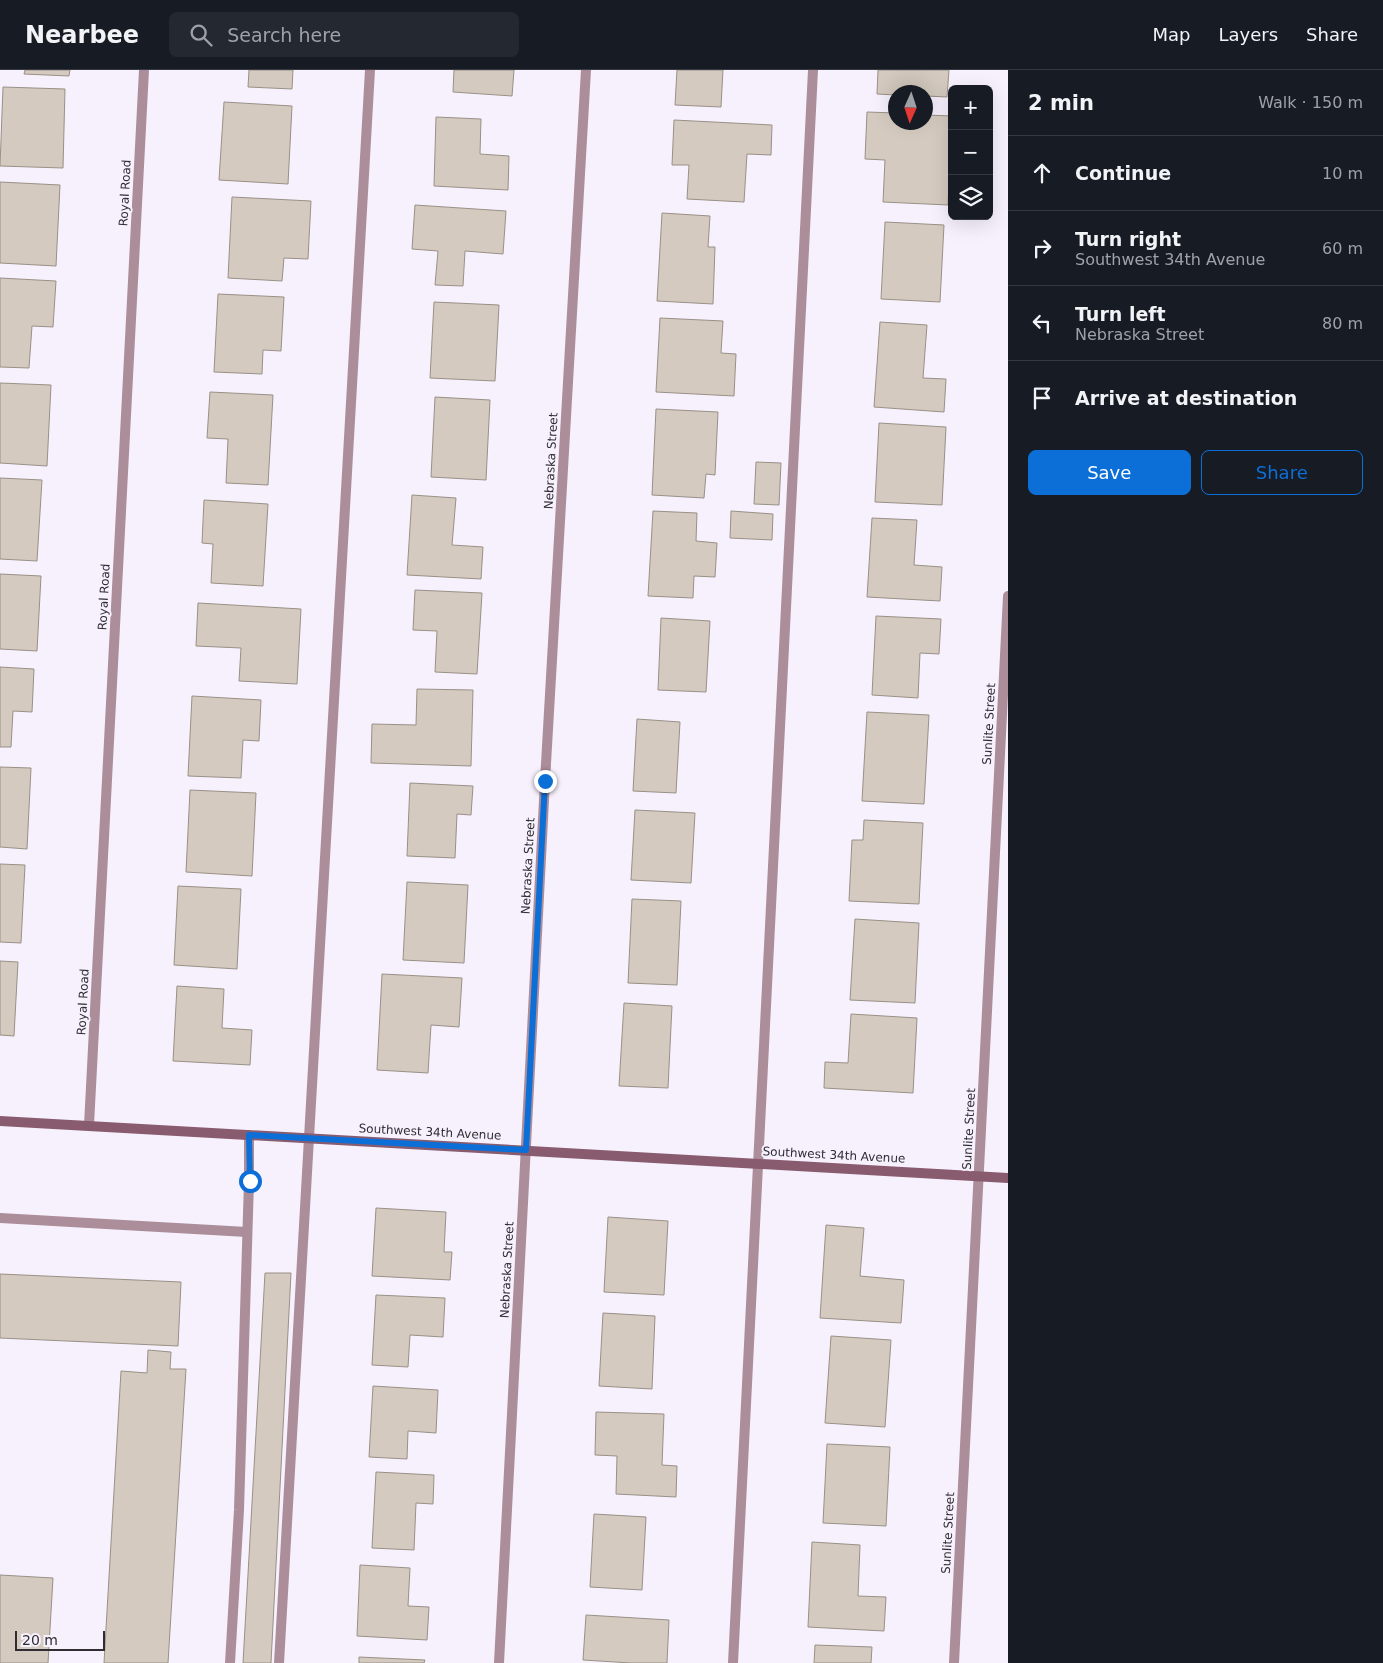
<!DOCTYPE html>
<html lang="en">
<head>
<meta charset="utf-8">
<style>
  body { margin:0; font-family:"DejaVu Sans",sans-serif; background:#242831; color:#f1f3f6 }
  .controls { position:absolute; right:15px; top:15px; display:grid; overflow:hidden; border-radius:8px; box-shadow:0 5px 20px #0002 }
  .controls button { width:45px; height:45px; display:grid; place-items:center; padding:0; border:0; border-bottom:1px solid #363941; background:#171b24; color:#f1f3f6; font:25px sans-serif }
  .compass { position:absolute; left:888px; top:15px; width:45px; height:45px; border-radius:50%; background:#171b24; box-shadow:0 5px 20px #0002; rotate:183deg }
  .scale { position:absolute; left:15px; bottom:12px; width:90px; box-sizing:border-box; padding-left:5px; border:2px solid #2f2d32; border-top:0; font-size:14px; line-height:18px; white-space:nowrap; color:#2f2d32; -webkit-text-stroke:4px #f7f1fe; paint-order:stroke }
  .stop { position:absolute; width:15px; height:15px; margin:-11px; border:4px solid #0c6fd7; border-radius:50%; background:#fff }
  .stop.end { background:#0c6fd7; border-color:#fff; box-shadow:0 1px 5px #0008 }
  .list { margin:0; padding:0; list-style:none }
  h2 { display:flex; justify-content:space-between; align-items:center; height:65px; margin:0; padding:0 20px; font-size:21px }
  h2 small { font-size:16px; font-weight:400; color:#9ea1a6 }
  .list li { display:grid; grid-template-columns:32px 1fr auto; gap:15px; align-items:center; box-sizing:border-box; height:75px; padding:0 20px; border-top:1px solid #363941 }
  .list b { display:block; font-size:19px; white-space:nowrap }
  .list p { margin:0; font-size:16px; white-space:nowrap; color:#9ea1a6 }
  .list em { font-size:16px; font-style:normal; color:#9ea1a6 }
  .actions { display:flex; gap:10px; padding:15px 20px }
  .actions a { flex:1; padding:11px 0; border:1px solid #0c6fd7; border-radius:8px; text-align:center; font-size:18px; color:#0c6fd7 }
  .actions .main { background:#0c6fd7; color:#fff }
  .icon { flex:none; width:28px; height:28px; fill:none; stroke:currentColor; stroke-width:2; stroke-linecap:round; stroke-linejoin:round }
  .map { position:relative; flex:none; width:1008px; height:1593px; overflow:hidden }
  header { display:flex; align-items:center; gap:30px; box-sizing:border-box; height:70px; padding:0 25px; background:#171b24; border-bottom:1px solid #363941 }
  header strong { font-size:24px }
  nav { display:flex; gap:28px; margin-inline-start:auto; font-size:18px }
  .search { width:350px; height:45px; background:#242831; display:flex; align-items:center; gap:12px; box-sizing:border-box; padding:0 18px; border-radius:8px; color:#9ea1a6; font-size:19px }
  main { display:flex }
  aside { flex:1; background:#171b24 }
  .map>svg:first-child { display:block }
  .building { fill:#d4cabf; stroke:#999086 }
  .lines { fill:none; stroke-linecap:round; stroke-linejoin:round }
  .service { stroke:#ac8d9a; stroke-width:10 }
  .minor { stroke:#ac8d9a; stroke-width:10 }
  .secondary { stroke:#885b6f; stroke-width:10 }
  .route { stroke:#0c6fd7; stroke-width:6 }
  .labels { text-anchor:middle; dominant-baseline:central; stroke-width:4; stroke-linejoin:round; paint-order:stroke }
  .street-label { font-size:12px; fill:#2f2d32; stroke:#f7f1fe }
</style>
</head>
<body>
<header>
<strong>Nearbee</strong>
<div class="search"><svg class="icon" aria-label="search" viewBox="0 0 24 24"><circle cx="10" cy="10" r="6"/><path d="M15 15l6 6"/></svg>Search here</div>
<nav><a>Map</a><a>Layers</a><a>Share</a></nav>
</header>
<main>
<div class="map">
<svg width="1008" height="1593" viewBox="0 0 1008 1593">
  <rect width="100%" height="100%" fill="#f7f1fe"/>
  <g class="building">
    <polygon points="25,0 70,0 69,6 24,4"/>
    <polygon points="249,0 293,0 292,19 248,17"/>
    <polygon points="454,0 514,0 512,26 453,22"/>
    <polygon points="677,0 723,0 721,37 675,35"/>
    <polygon points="878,0 949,0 947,27 926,26 926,22 896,22 896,25 877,24"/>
    <polygon points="3,17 65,19 63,98 0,96"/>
    <polygon points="224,32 292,36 288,114 219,110"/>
    <polygon points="867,42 896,43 896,52 926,52 926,45 952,46 948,135 883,132 885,90 865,89"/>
    <polygon points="436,47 481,49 480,84 509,86 508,120 434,116"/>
    <polygon points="674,50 772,55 771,85 747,84 744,132 687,129 689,95 672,95"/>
    <polygon points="0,112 60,115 56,196 0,193"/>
    <polygon points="232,127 311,131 308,189 284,188 282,211 228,208"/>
    <polygon points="415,135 506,141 503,184 465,181 463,216 435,215 438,181 412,179"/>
    <polygon points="662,143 710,146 708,177 715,177 713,234 657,231"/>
    <polygon points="885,152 944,155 940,232 881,229"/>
    <polygon points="0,208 56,211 53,257 32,256 29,298 0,297"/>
    <polygon points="218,224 284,227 281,281 263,280 262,304 214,302"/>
    <polygon points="434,232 499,235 495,311 430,308"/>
    <polygon points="660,248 723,251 721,283 736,284 734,326 656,322"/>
    <polygon points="880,252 927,255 923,308 946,309 944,342 874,337"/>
    <polygon points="0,313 51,315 47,396 0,393"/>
    <polygon points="210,322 273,325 268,415 226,413 228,369 207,368"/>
    <polygon points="435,327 490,330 486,410 431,407"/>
    <polygon points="656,339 718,342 715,405 706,404 704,428 652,425"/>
    <polygon points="879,353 946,357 942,435 875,432"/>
    <polygon points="756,392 781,393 779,435 754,434"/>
    <polygon points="0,408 42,410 37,491 0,489"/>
    <polygon points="412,425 456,428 452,475 483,477 481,509 407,505"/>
    <polygon points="204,430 268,434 263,516 211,513 213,474 202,473"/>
    <polygon points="653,441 697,443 696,471 717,473 715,507 694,506 693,528 648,526"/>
    <polygon points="731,441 773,444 772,470 730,468"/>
    <polygon points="872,448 917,450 914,495 942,497 940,531 867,527"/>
    <polygon points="0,504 41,506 37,581 0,579"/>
    <polygon points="415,520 482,523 477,604 435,602 437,561 413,560"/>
    <polygon points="198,533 301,539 297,614 239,611 241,578 196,576"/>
    <polygon points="876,546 941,549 939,584 920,583 918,628 872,625"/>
    <polygon points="661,548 710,551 706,622 658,620"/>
    <polygon points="0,597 34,599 32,642 13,641 11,677 0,677"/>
    <polygon points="417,619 473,620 471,696 371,693 372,654 416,655"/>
    <polygon points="192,626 261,630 259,671 243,670 241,708 188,706"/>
    <polygon points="867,642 929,645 924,734 862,731"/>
    <polygon points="637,649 680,652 676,723 633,721"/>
    <polygon points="0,697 31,698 27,779 0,777"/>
    <polygon points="410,713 473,716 471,745 457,744 455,788 407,786"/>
    <polygon points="190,720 256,723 252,806 186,802"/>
    <polygon points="635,740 695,743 691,813 631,810"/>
    <polygon points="864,750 923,753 919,834 849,831 852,770 863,770"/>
    <polygon points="0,794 25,795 21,873 0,872"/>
    <polygon points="407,812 468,815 464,893 403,890"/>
    <polygon points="178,816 241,819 237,899 174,895"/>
    <polygon points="632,829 681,831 677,915 628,913"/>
    <polygon points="855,849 919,853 915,933 850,930"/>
    <polygon points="0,891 18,892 14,966 0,965"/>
    <polygon points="382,904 462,908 459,957 431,955 428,1003 377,1000"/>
    <polygon points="177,916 224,919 222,958 252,960 250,995 173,991"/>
    <polygon points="624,933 672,936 668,1018 619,1016"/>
    <polygon points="851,944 917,948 913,1023 824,1018 825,992 848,993"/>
    <polygon points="376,1138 446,1142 444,1182 452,1182 450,1210 372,1206"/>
    <polygon points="608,1147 668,1151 664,1225 604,1222"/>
    <polygon points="826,1155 864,1158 860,1206 904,1210 901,1253 820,1248"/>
    <polygon points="265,1203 291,1203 271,1593 243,1593"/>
    <polygon points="0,1204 181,1212 178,1276 0,1268"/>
    <polygon points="376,1225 445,1228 443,1267 410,1265 408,1297 372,1295"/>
    <polygon points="603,1243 655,1246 652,1319 599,1316"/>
    <polygon points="831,1266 891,1270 885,1357 825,1353"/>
    <polygon points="148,1280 171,1282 170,1299 186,1299 168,1593 104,1593 121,1301 147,1303"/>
    <polygon points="373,1316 438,1320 436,1363 408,1361 407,1389 369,1387"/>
    <polygon points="596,1342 664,1344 662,1395 677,1396 676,1427 616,1424 617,1386 595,1385"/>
    <polygon points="827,1374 890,1377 886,1456 823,1453"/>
    <polygon points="376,1402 434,1405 433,1434 416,1433 414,1480 372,1478"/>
    <polygon points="594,1444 646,1447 642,1520 590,1517"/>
    <polygon points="812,1472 860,1475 858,1526 886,1527 884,1561 808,1557"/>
    <polygon points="360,1495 410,1498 408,1536 429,1537 427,1570 357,1566"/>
    <polygon points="0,1505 53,1508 48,1593 0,1593"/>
    <polygon points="586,1545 669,1550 667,1593 631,1593 583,1590"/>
    <polygon points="815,1575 872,1577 871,1593 814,1593"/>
    <polygon points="359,1587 425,1590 424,1593 359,1593"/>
  </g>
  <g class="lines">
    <g class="service">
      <polyline points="0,1148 247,1162"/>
      <polyline points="230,1593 239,1440 249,1111 249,1065"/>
      <polyline points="279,1593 370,0"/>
      <polyline points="733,1593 813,0"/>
    </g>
    <g class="minor">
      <polyline points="89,1055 144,0"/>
      <polyline points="499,1593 545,711 586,0"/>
      <polyline points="954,1593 1008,526"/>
    </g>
    <polyline class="secondary" points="0,1051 1008,1108"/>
  </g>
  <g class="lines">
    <polyline class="route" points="250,1111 249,1065 526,1080 545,711"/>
  </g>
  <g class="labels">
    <g class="street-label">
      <text transform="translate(125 123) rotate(-87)">Royal Road</text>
      <text transform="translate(551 391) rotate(-87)">Nebraska Street</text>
      <text transform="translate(104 527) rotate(-87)">Royal Road</text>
      <text transform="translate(989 654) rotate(-87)">Sunlite Street</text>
      <text transform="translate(528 796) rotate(-87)">Nebraska Street</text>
      <text transform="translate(83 932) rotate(-87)">Royal Road</text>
      <text transform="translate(969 1059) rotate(-87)">Sunlite Street</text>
      <text transform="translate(430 1062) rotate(3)">Southwest 34th Avenue</text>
      <text transform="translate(834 1085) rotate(3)">Southwest 34th Avenue</text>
      <text transform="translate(507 1200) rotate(-87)">Nebraska Street</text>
      <text transform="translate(948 1463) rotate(-87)">Sunlite Street</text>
    </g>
  </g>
</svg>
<div class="controls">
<button>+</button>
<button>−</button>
<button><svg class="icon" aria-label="layers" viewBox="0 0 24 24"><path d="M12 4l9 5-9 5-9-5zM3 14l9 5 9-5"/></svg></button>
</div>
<svg class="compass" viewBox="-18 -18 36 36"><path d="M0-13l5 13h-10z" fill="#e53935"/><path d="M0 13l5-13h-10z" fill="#9ea1a6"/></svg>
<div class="scale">20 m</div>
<div class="stop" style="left:250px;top:1111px"></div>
<div class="stop end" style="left:545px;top:711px"></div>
</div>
<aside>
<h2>2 min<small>Walk · 150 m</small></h2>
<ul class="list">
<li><svg class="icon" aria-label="ahead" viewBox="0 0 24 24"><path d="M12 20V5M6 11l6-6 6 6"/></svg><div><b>Continue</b></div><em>10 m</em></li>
<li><svg class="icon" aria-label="right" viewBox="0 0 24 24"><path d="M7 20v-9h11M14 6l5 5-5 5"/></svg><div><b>Turn right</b><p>Southwest 34th Avenue</p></div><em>60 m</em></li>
<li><svg class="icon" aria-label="left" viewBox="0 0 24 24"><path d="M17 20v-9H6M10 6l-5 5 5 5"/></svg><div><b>Turn left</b><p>Nebraska Street</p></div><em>80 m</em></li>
<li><svg class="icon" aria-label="arrive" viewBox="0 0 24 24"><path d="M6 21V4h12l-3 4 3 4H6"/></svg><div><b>Arrive at destination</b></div></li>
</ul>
<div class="actions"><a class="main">Save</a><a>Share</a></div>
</aside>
</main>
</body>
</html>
